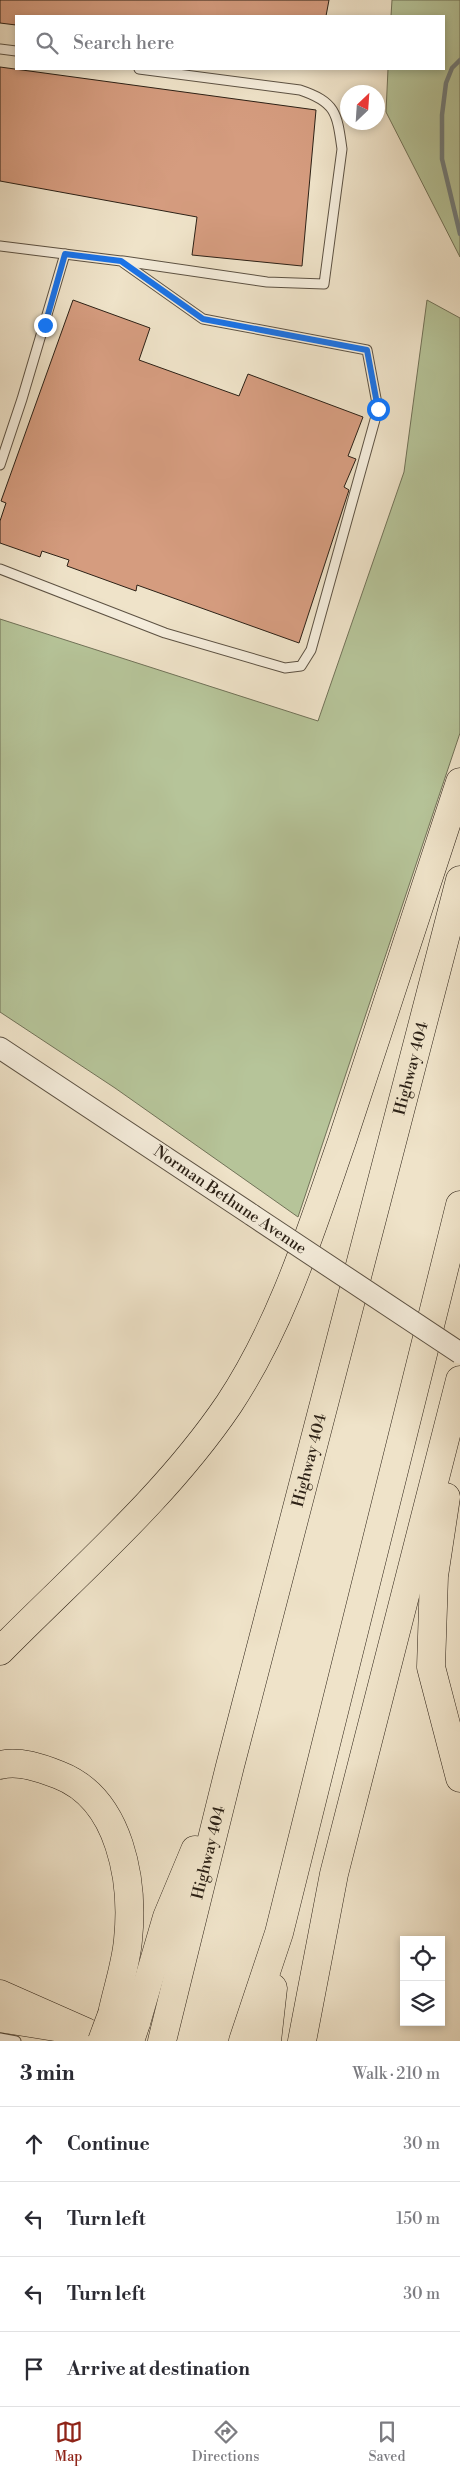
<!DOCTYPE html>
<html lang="en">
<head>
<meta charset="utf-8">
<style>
  body { margin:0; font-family:"Libre Bodoni",serif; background:#f2f2f3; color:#2b2b33 }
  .controls { position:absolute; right:15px; bottom:15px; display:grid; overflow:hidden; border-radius:0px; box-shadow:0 2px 8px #0003 }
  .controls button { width:45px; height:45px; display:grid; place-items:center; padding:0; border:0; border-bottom:1px solid #e1e1e2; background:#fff; color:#2b2b33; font:25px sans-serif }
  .compass { position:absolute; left:340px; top:85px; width:45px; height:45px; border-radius:50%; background:#fff; box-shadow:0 2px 8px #0003; rotate:25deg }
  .stop { position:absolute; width:15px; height:15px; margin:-11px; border:4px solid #1a73e8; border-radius:50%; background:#fff }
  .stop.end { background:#1a73e8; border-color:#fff; box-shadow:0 1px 5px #0008 }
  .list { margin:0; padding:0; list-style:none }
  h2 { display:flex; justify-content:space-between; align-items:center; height:65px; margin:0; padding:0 20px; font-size:21px }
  h2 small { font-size:16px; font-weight:400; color:#7c7c81 }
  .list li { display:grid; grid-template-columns:32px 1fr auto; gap:15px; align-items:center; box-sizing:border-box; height:75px; padding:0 20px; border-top:1px solid #e1e1e2 }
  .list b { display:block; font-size:19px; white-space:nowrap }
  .list em { font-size:16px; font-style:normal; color:#7c7c81 }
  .icon { flex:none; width:28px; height:28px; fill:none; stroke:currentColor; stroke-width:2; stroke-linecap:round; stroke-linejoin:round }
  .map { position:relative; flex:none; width:460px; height:2041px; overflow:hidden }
  .search { position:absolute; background:#fff; box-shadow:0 2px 8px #0003; left:15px; right:15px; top:15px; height:55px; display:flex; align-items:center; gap:12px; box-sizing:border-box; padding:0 18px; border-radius:0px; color:#7c7c81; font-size:19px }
  .sheet { height:365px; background:#fff }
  nav { display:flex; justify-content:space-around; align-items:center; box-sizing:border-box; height:70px; border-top:1px solid #e1e1e2; background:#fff; font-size:14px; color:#7c7c81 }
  nav a { display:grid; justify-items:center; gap:2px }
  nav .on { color:#8f2418 }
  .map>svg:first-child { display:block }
  .green { fill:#b6c499; stroke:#717258 }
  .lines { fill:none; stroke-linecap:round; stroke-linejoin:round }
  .stream { stroke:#717d7d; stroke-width:4.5 }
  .building { fill:#d59c7f; stroke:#2c2116 }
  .service-casing { stroke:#5d5243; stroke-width:11 }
  .tertiary-casing { stroke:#5d5243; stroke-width:23 }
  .primary-casing { stroke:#2c2116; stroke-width:29 }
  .motorway-casing { stroke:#2c2116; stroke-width:29 }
  .service { stroke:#f5eddc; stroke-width:9 }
  .tertiary { stroke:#f5eddc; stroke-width:21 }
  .primary { stroke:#efe3c9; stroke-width:28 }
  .motorway { stroke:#efe3c9; stroke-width:28 }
  .tertiary-bridge-casing { stroke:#5d5243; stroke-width:23; stroke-linecap:butt }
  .motorway-bridge-casing { stroke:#2c2116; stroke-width:29; stroke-linecap:butt }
  .tertiary-bridge { stroke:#f5eddc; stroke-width:21 }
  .motorway-bridge { stroke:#efe3c9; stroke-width:28 }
  .route { stroke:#1a73e8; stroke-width:6 }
  .labels { text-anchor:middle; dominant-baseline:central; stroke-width:4.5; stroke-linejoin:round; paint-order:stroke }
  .street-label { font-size:16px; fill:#2c2116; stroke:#f5eddc }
</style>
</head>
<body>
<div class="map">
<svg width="460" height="2041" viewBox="0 0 460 2041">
  <rect width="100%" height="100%" fill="#efe3c9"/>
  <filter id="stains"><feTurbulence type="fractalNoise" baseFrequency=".004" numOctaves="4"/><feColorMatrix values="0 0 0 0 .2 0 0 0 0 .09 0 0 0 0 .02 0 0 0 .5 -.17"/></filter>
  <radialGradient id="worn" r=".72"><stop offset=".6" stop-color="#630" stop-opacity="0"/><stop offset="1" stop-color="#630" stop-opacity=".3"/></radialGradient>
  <g class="green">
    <polygon points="392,0 460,0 460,257 386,112 388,69 444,69 444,16 391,16"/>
    <polygon points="427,300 460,318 460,733 298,1217 115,1088 0,1012 0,619 318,721 404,472"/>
  </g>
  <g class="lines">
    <polyline class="stream" points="460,60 452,68 446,83 442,115 442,159 460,234"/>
  </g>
  <g class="building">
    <polygon points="0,0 329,0 326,16 16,16 16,25 0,23"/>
    <polygon points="0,67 316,110 302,266 192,255 197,217 0,181"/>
    <polygon points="73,300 150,328 139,360 239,396 248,374 363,417 348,456 356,459 344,487 349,490 299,643 137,585 136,591 67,566 69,560 42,551 40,557 0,543 0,521 6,503 1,501"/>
  </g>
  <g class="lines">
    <g class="service-casing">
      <g id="service">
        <polyline points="0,49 16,51"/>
        <polyline points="0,246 121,261 203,319 367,350 378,409 311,650 301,666 285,668 165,633 0,569"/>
        <path d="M123,261L267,282L324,284L342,149C337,113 336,102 300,90L139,69"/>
        <polyline points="0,465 22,399 65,254"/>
        <polyline points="0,2038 16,2041"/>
      </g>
    </g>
    <g class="tertiary-casing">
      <polyline id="tertiary" points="0,1048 252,1215"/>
    </g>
    <g class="primary-casing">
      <polyline id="primary" points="0,2018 68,2029"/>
    </g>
    <g class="motorway-casing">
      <g id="motorway">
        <polyline points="446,1497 434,1576 431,1667 460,1778"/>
        <path d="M0,1651C79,1571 166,1497 229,1404C282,1324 311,1230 342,1141C382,1022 421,902 460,782"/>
        <path d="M0,1765C19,1760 41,1768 59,1775C121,1799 134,1882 128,1940C126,1964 117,1990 112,2014"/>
        <polyline points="0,1994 86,2032"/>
        <polyline points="136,2023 167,1917 195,1850"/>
        <path id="s1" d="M162,2041L230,1766L460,880"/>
        <polyline points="243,2041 279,1933 460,1205"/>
        <polyline points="267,2041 273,1988"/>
        <polyline points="302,2041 334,1874 460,1380"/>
      </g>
    </g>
    <use href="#service" class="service"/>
    <use href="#tertiary" class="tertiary"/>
    <use href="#primary" class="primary"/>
    <use href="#motorway" class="motorway"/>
    <g class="tertiary-bridge-casing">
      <polyline id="tertiary-bridge" points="252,1215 460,1353"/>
    </g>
    <g class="motorway-bridge-casing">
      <g id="motorway-bridge">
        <polyline points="102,2041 112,2014"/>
        <polyline points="130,2041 136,2023"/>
      </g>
    </g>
    <use href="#tertiary-bridge" class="tertiary-bridge"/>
    <use href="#motorway-bridge" class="motorway-bridge"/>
  </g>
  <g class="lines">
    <polyline class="route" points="45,325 65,254 121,261 203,319 367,350 378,409"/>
  </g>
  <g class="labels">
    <g class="street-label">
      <text stroke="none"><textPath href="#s1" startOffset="1004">Highway 404</textPath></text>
      <text transform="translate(230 1200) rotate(34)">Norman Bethune Avenue</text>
      <text stroke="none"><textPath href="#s1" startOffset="599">Highway 404</textPath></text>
      <text stroke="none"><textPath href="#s1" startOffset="194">Highway 404</textPath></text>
    </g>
  </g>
  <rect width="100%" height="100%" filter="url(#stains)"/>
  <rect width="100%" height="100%" fill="url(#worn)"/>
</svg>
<div class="controls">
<button><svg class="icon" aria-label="locate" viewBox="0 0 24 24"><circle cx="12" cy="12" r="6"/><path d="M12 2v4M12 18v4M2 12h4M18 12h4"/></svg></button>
<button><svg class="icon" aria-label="layers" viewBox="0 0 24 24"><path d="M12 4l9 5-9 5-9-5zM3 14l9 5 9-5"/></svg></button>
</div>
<svg class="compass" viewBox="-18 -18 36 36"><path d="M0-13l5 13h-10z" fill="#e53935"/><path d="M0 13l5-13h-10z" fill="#7c7c81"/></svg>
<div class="stop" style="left:378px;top:409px"></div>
<div class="stop end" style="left:45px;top:325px"></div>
<div class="search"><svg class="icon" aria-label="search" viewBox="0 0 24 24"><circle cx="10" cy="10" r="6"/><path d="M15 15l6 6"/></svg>Search here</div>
</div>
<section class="sheet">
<h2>3 min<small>Walk · 210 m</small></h2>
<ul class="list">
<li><svg class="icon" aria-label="ahead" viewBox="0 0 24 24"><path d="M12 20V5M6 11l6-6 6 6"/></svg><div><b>Continue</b></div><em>30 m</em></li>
<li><svg class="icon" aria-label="left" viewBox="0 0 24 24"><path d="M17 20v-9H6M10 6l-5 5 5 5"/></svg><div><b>Turn left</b></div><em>150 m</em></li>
<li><svg class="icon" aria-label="left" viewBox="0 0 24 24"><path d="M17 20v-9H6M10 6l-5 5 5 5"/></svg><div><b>Turn left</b></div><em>30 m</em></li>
<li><svg class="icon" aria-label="arrive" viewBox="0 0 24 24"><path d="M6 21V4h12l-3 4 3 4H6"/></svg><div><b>Arrive at destination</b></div></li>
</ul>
</section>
<nav>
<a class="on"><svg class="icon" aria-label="map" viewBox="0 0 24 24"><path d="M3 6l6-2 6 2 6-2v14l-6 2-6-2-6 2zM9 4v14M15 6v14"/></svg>Map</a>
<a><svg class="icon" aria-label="directions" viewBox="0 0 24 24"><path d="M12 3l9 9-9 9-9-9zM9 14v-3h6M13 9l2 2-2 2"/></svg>Directions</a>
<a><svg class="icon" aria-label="saved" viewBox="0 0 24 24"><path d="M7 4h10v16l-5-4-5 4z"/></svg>Saved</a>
</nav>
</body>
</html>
